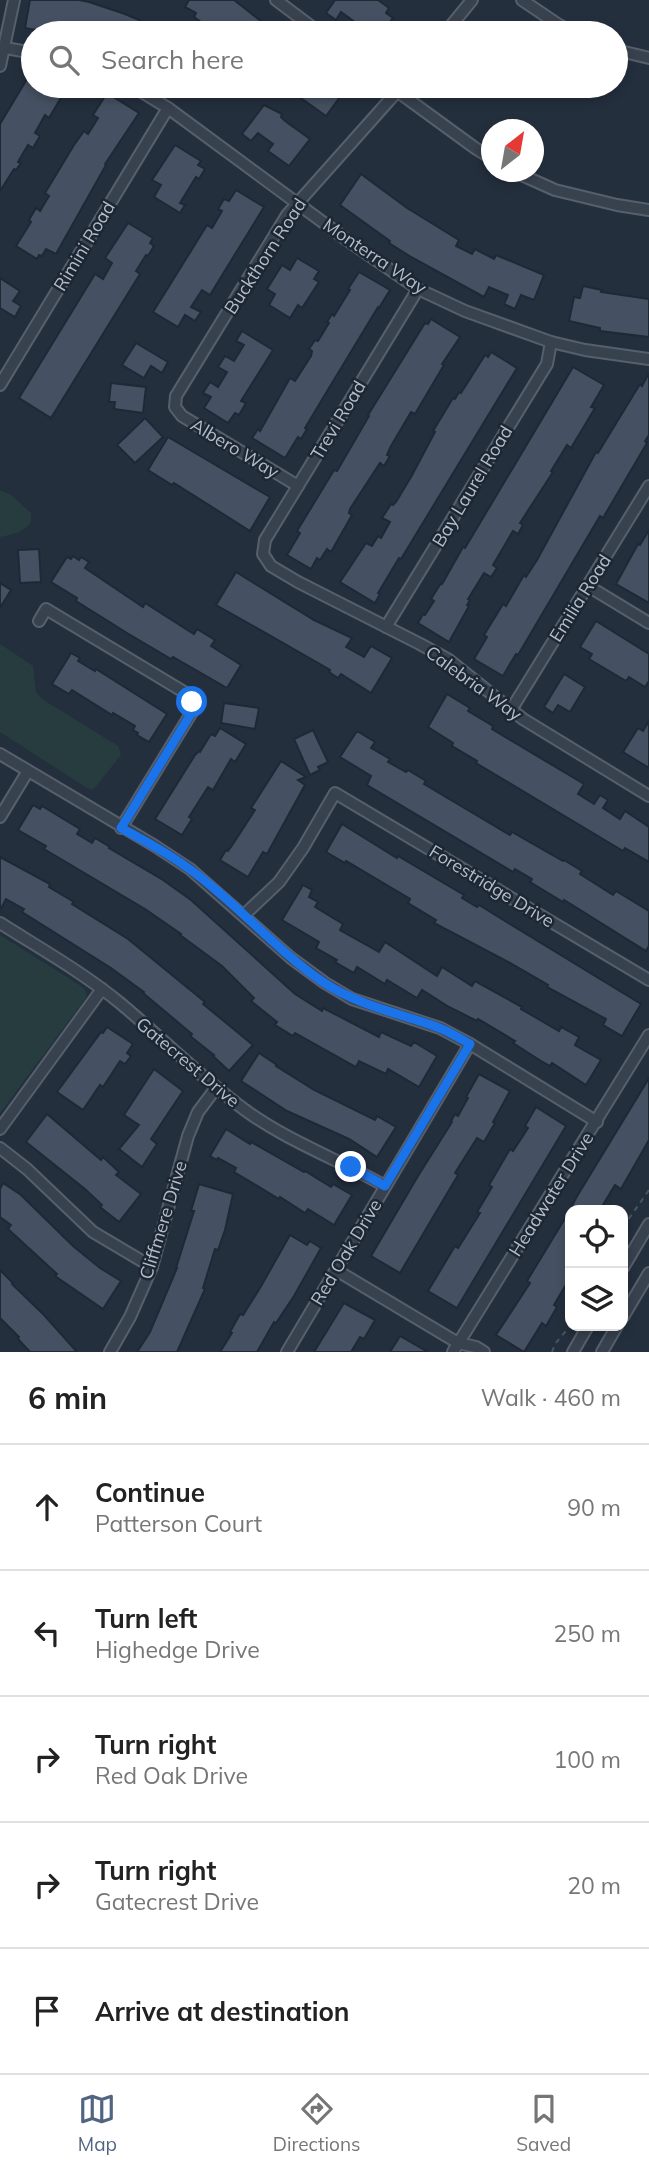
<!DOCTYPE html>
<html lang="en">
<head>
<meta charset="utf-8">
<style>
  body { margin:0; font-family:Mulish,sans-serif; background:#f6f6f6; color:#222 }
  .controls { position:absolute; right:21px; bottom:21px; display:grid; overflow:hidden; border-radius:14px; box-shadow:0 4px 10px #0003 }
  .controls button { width:63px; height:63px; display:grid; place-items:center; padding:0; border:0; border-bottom:2px solid #e0e0e0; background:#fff; color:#222; font:35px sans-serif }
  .compass { position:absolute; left:481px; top:119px; width:63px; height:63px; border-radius:50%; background:#fff; box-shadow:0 4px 10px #0003; rotate:31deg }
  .stop { position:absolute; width:21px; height:21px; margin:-16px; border:5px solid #1a73e8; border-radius:50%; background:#fff }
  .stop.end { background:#1a73e8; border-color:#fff; box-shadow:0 2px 7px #0008 }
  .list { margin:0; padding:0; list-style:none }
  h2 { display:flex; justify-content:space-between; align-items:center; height:91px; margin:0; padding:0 28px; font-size:30px }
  h2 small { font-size:23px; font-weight:400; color:#767676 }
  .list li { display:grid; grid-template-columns:46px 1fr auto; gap:21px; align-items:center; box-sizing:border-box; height:126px; padding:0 28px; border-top:2px solid #e0e0e0 }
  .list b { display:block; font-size:26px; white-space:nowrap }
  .list p { margin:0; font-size:23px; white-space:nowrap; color:#767676 }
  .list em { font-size:23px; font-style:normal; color:#767676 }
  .icon { flex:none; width:38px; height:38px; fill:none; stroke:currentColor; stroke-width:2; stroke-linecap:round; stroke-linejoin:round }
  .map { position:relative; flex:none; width:649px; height:1352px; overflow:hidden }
  .search { position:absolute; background:#fff; box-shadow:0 4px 10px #0003; left:21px; right:21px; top:21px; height:77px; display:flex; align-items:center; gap:18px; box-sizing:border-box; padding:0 24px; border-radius:38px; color:#767676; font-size:26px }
  .sheet { height:721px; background:#fff }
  nav { display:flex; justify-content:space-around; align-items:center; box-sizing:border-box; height:98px; border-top:2px solid #e0e0e0; background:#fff; font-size:19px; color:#767676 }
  nav a { display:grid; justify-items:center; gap:4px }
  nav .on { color:#516482 }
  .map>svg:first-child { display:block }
  .green { fill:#263c3f }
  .building { fill:#455162; stroke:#1f2835; stroke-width:2 }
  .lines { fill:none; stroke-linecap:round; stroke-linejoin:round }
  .minor-casing { stroke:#565f6c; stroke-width:14 }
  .path { stroke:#44595c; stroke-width:2; stroke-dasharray:5 5; stroke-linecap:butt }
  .minor { stroke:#38414e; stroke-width:10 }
  .route { stroke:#1a73e8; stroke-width:9 }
  .labels { text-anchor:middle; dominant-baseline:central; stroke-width:5; stroke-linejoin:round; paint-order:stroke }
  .street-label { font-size:18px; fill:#b4bcc9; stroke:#1d2633 }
</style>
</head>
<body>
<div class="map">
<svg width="649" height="1352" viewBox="0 0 649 1352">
  <rect width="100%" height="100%" fill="#242f3e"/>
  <g class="green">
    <path d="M0,490L11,495L31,513V522C23,533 13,534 0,537Z"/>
    <polygon points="0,644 33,666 36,692 42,699 118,746 121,755 93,790 87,788 0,732"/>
    <path d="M0,935L78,984C84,988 87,990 86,998L0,1113Z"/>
  </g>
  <g class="building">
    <polygon points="30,0 79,0 89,2 125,14 153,26 150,33 52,33 25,28"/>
    <polygon points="189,0 234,0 276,33 216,33 194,17 196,13 185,7"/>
    <polygon points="335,0 378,0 389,8 386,13 393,18 381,33 370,33 365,30 363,33 356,33 351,29 356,23 341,12 336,20 326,13"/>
    <polygon points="33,69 33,86 56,86 65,91 49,118 45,115 35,133 40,136 33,148 28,145 18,162 21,163 16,170 14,169 0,191 0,124"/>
    <polygon points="284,86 348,86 326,116"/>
    <polygon points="107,93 139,113 105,164 106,165 56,254 46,249 42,256 39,255 37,259 16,246 31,222 29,220 36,208 40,211 49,196 45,193 74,145 84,131 88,134 98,118 93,115"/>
    <polygon points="264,105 282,114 281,117 285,121 310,139 289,166 268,151 273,144 258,133 251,141 242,134"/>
    <polygon points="175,145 201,161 198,165 205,169 199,179 196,177 180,203 185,205 180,213 154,197 161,185 152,180"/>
    <polygon points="361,174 407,208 459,240 456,246 472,254 475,249 494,259 496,255 544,275 534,300 521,295 515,309 504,304 508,295 489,287 484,297 411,257 389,243 390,241 340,205"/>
    <polygon points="236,190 264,207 210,295 202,290 191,307 201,312 195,321 185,315 178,327 153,312 207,225 212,228 222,211 218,209 224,199 229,201"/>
    <polygon points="128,223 153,238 150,243 154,246 148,256 146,255 136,271 140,274 51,418 19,398 95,274 103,279 112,263 105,258"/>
    <polygon points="297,258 319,271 314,279 319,282 302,308 298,305 290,318 269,305 275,294 267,289 282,265 290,270"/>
    <polygon points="359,272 390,290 379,308 378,307 323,398 305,428 307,429 301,439 298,437 285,458 252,438 258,429 260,431 290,378 295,381 311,356 312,351 309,349 315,340 318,341 329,323 327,322 332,314 334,316 350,290 348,289"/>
    <polygon points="0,278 20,291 13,301 21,306 15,317 0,308"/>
    <polygon points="583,286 602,290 601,292 649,299 649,337 600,331 600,328 569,321 574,297 580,298"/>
    <polygon points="431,319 460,337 442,364 444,365 415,414 411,412 391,446 387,455 390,456 384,466 380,463 350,509 349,513 352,515 331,552 327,549 320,560 317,558 311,569 287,555 300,533 297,531 334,470 337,471 369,416 368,415 425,323 428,324"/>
    <polygon points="242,331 273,350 241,401 246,403 239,415 235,413 228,423 204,408 211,397 203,393 210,382 218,387 227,372 218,367 225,356 234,361 244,345 236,341"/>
    <polygon points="136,343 168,362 162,373 151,366 144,378 122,365"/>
    <polygon points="491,352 517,368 401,559 399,558 378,593 380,594 375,603 340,582 366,543 372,546 378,536 381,538 390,522 382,518 391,504 393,505 396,502 411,477 435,432 433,431 453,398 455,399 459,392 461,393 485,355 488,357"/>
    <polygon points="573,367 604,385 591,407 595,408 571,448 567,445 551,471 553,472 520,523 523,525 518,534 513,531 493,565 497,568 491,577 484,573 468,599 470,600 467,605 469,606 449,642 418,623 423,614 425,615 434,601 431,599 441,583 442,584 463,547 465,548"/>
    <polygon points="649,373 649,435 645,441 647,443 603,518 600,516 518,655 516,654 503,676 474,659 487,637 484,635 503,604 506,606 524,575 526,577 537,560 596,452 598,453 640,384 642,386"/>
    <polygon points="111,383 146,387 143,413 114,409 115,402 109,402"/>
    <polygon points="145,418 163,437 135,463 117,445"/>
    <polygon points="168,437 270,497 250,531 174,483 172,485 148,470"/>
    <polygon points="649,530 649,603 616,584 638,544 640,545"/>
    <polygon points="39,549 41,582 20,583 18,550"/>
    <polygon points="73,556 79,560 81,557 89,562 85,568 143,607 145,603 194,634 197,629 215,640 211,646 241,665 227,688 173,657 171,659 127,633 76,601 77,598 51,582 67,557 71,559"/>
    <polygon points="236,572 314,620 352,638 346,647 364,657 371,646 392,658 371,693 341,674 338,678 329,672 330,670 292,648 216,605"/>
    <polygon points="0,583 11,590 0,608"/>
    <polygon points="596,621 649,654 649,681 645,687 629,677 626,681 589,659 592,654 580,647"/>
    <polygon points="71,653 80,658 78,661 95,671 96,669 167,714 149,742 137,735 138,733 133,730 135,726 113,713 112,715 72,690 69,694 52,684"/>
    <polygon points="564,674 585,687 570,712 558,705 553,713 544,707"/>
    <polygon points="447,694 470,708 468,711 493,726 492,729 584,784 578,794 594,804 600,795 608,800 603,808 620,819 625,811 649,827 649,862 625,848 623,851 476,763 477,761 452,746 453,743 428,727"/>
    <polygon points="224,703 259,708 255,729 221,723"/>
    <polygon points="649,721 649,768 623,752 638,728 643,731"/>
    <polygon points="220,728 246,744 235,762 231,759 213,790 208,787 189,817 192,819 182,835 155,819 195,755 199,751 200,752 211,734 215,736"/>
    <polygon points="313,730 328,762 318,767 320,770 310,775 294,739"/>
    <polygon points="357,731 375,742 371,748 390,759 388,762 406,772 408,770 426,781 424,784 510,835 512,832 563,861 564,860 582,871 580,874 613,895 616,891 649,911 649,946 646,951 564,900 563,902 530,882 532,879 515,869 513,872 367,785 371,776 340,757"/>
    <polygon points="281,761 306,777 298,780 305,785 267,854 263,852 248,877 220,860 226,850 228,851 233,844 255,810 251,808"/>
    <polygon points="33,805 40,809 42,806 80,829 77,834 92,843 95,838 110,847 109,848 163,880 191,900 295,994 322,1011 323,1008 379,1037 381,1032 411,1046 414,1042 437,1056 419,1087 388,1069 386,1074 359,1061 356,1067 295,1033 293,1036 275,1025 277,1022 251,1001 254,998 222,966 180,935 181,934 145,909 44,849 46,846 18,830"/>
    <polygon points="342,824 397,858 398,856 464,895 462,898 477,907 479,905 505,921 641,1004 622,1036 603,1025 606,1019 547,987 548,985 510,963 434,923 436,920 408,903 410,899 346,861 345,863 326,852"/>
    <polygon points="0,857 50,884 49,887 74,902 72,904 128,939 205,1002 203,1004 253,1045 229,1071 213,1056 214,1055 190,1036 192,1034 143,993 144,992 111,968 22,912 24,909 6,899 0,910"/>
    <polygon points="303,885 312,890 309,897 318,902 315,907 343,924 340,930 379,952 385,942 437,976 442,967 472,986 475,981 522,1007 521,1009 559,1031 561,1027 579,1037 575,1045 601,1060 586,1085 552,1063 550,1066 541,1061 513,1043 515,1041 478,1019 477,1021 449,1007 422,990 417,998 387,980 385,984 357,967 354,973 335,962 337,960 316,948 319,942 282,920"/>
    <polygon points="107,1027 133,1044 127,1053 131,1056 125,1064 120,1061 103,1087 100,1085 83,1110 57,1092 101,1032 103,1033"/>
    <polygon points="259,1053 277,1065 276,1066 314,1090 375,1120 377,1116 396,1127 377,1157 349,1139 287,1111 241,1081"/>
    <polygon points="154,1069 183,1091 151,1139 157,1144 142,1167 119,1149 139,1125 124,1115"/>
    <polygon points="479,1074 510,1091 493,1122 495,1123 484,1142 477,1138 455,1173 458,1175 400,1273 371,1256 418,1176 452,1122 451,1121 455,1114 458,1116 468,1098 466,1097"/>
    <polygon points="649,1078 649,1140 621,1189 615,1185 603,1205 611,1210 570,1210 576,1198"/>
    <polygon points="536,1107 566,1126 457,1308 428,1291 455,1246 458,1248 480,1213 477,1212 492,1187 489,1185 510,1149 513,1151 528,1128 525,1126"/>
    <polygon points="47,1114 101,1160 103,1157 119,1172 116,1175 141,1194 119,1222 100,1207 102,1205 85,1189 26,1142"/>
    <polygon points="226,1129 250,1144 251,1142 304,1172 305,1171 331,1187 333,1184 352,1195 334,1225 308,1209 305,1213 280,1197 279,1199 234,1172 236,1168 218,1158 217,1160 210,1156"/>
    <polygon points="3,1183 21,1195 73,1246 100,1268 121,1281 103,1309 55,1276 57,1274 8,1229 11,1225 0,1217 0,1189"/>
    <polygon points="199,1184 233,1194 225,1230 218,1250 215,1249 203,1288 205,1289 177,1352 137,1352 150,1332 177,1268 176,1268 194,1211 191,1211"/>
    <polygon points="570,1210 570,1278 554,1305 557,1307 546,1326 542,1323 524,1352 496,1335 530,1283 527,1281"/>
    <polygon points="290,1235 307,1245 310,1241 321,1248 294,1296 276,1323 274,1322 257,1352 220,1352 232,1333 230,1332 240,1314 243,1315 260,1288"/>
    <polygon points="0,1270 13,1283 12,1284 44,1315 77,1352 30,1352 18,1339 19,1337 0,1318"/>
    <polygon points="344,1303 375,1320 364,1339 360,1337 351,1352 314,1352"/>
    <polygon points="400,1336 428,1352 390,1352"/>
  </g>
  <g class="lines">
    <g class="minor-casing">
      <g id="minor">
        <polyline points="276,0 320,33"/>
        <polyline points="522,0 559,25 575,33"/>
        <polyline points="445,33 472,0"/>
        <polyline points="0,47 33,53"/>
        <polyline points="616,50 649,58"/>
        <polyline points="0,66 14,0"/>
        <polyline points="132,86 168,108 347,240 418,289 465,311 551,342 585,350 649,359"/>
        <polyline points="390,86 475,148 491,158"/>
        <polyline points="515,172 555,190 617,205 649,210"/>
        <polyline points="418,289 265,540 263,554 271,566 298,582 420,644 449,660 523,719 649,796"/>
        <polyline points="0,385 168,108"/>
        <polyline points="298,486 182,416 175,407 176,396 287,215 402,86"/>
        <polyline points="588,586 649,623"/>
        <polyline points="39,621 46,609 184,692 192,702 192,712 121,828"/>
        <polyline points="386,627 547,364 551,342"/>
        <polyline points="511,710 649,486"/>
        <polyline points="0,754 155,846 190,869 291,958 325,983 352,999 440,1028 470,1044 597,1122"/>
        <polyline points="0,817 28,771"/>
        <polyline points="244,915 279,882 303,848 335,793 649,980"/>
        <path d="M0,923C41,949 82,972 120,1003C162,1038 200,1077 245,1110C287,1141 340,1160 385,1186"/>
        <polyline points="0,1129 102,989"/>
        <polyline points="0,1148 27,1169 93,1232 152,1267"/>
        <polyline points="623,1268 649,1224"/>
        <polyline points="336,1270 458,1343 476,1347 484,1352"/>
        <polyline points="623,1317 649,1273"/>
        <polyline points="110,1352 130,1317 152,1267 188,1136 198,1112 216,1088"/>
        <polyline points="287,1352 470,1044"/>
        <polyline points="453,1352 649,1035"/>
        <polyline points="573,1352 588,1326"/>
        <polyline points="602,1352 617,1326"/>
      </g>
    </g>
    <g class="path">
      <polyline points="623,1227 649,1190"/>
      <polyline points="552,1352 555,1344 570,1326"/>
    </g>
    <use href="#minor" class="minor"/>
  </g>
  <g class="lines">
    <path class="route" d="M192,702V712L121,828C153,845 183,862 210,885C249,917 282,954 323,982C357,1005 398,1013 437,1027C448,1031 459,1038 470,1044L385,1186L351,1167"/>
  </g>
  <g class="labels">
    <g class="street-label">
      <text transform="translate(84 246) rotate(-59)">Rimini Road</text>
      <text transform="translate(265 256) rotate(-57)">Buckthorn Road</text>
      <text transform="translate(375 256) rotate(34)">Monterra Way</text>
      <text transform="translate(338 420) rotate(-59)">Trevi Road</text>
      <text transform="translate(235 448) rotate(31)">Albero Way</text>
      <text transform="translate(472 486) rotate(-59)">Bay Laurel Road</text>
      <text transform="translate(580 598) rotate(-58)">Emilia Road</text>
      <text transform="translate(474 683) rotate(36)">Calebria Way</text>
      <text transform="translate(492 886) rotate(31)">Forestridge Drive</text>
      <text transform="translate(188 1062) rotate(40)">Gatecrest Drive</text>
      <text transform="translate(551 1194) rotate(-58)">Headwater Drive</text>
      <text transform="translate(163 1220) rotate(-73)">Cliffmere Drive</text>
      <text transform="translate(346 1252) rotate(-59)">Red Oak Drive</text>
    </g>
  </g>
</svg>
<div class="controls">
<button><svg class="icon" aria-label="locate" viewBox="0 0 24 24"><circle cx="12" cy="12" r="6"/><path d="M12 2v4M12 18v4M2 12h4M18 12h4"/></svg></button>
<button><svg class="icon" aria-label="layers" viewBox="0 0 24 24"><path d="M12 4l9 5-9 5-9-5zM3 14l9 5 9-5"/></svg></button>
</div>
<svg class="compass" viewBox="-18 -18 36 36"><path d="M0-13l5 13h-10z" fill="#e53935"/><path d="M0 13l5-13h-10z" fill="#767676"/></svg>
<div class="stop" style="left:192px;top:702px"></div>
<div class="stop end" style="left:351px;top:1167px"></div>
<div class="search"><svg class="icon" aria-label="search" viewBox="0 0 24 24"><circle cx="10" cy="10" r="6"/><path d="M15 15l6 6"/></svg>Search here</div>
</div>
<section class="sheet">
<h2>6 min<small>Walk · 460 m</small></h2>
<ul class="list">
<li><svg class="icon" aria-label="ahead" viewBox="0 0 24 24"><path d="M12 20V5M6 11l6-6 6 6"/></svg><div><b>Continue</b><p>Patterson Court</p></div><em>90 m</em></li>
<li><svg class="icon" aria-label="left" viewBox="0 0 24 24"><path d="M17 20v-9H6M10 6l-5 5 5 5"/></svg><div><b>Turn left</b><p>Highedge Drive</p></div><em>250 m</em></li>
<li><svg class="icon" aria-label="right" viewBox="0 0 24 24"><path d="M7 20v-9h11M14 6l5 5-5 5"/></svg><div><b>Turn right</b><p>Red Oak Drive</p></div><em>100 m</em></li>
<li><svg class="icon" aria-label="right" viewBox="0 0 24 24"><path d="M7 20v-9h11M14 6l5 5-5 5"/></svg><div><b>Turn right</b><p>Gatecrest Drive</p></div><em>20 m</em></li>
<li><svg class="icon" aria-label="arrive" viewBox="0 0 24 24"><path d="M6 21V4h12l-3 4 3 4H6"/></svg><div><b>Arrive at destination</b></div></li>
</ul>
</section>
<nav>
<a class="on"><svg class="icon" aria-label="map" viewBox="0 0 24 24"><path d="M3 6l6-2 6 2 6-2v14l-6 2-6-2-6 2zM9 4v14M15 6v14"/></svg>Map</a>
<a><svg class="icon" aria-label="directions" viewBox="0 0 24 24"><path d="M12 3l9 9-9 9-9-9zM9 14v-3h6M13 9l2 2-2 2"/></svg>Directions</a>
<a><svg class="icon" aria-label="saved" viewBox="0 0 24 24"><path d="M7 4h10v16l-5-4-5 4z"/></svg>Saved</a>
</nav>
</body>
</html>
